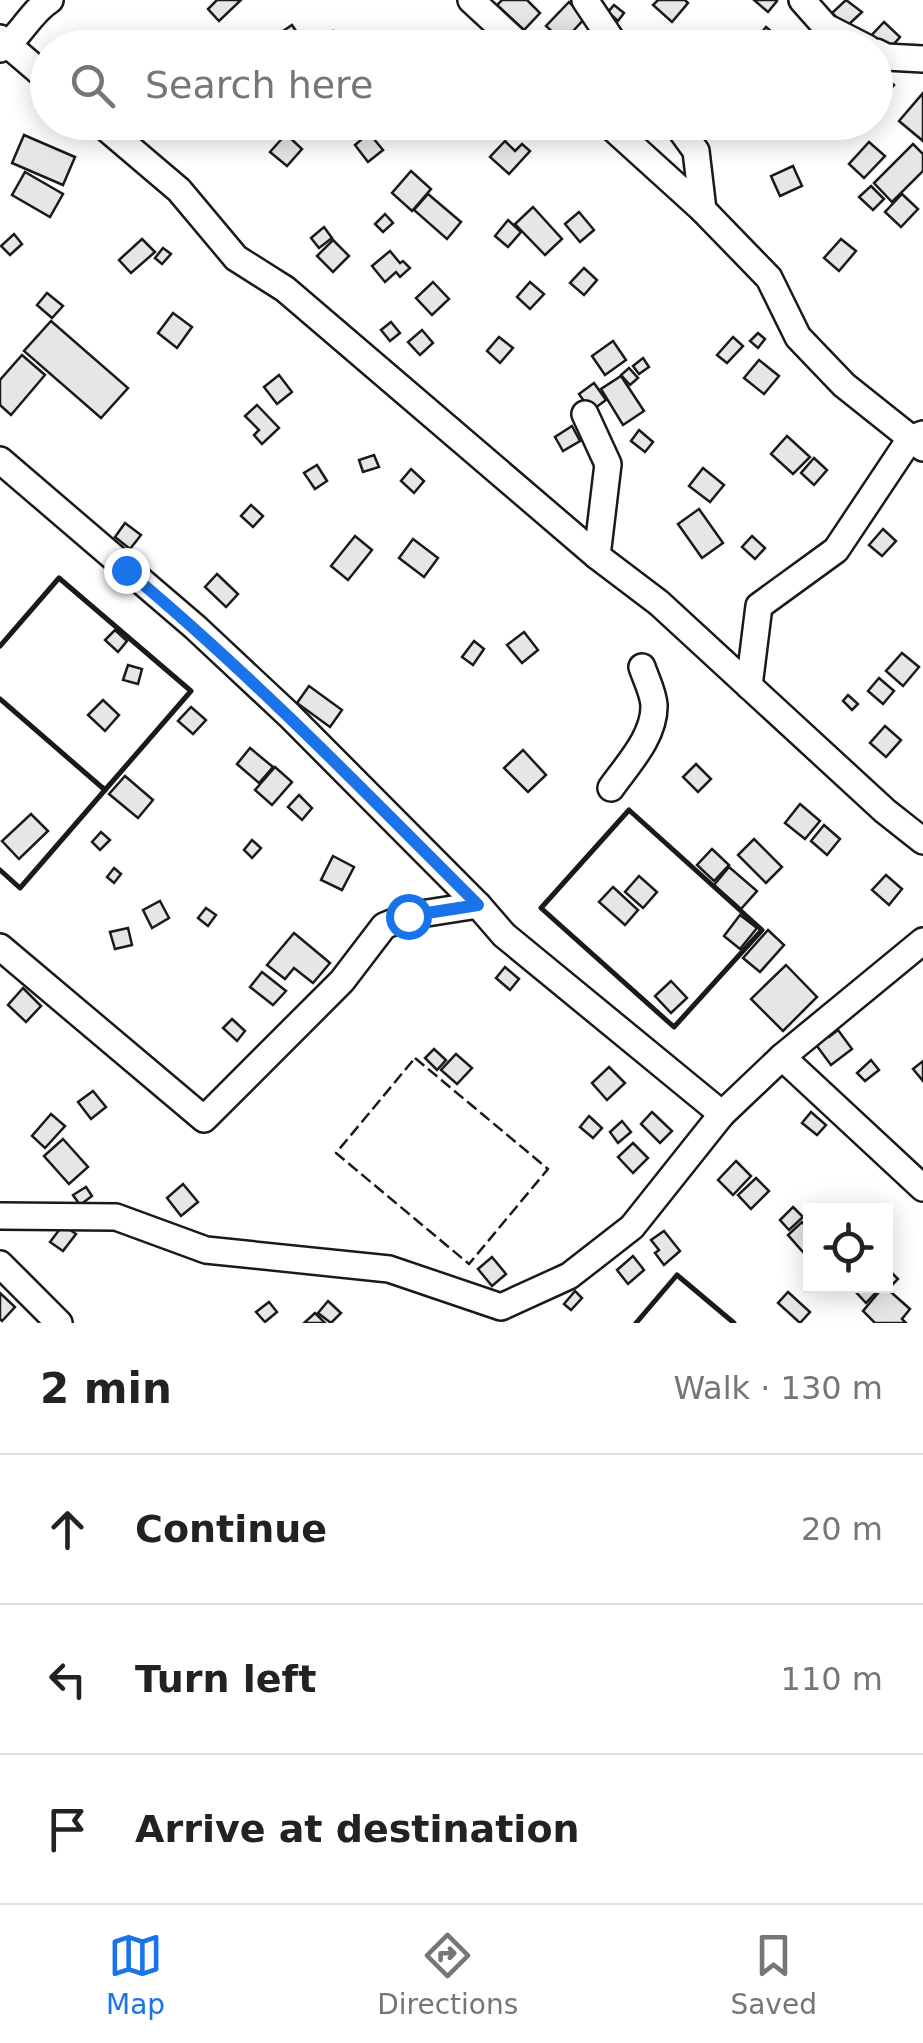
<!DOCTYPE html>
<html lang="en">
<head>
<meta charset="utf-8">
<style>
  body { margin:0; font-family:"DejaVu Sans",sans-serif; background:#f6f6f6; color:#222 }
  .controls { position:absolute; right:30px; bottom:30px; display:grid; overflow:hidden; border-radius:0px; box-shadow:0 5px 25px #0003 }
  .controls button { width:90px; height:90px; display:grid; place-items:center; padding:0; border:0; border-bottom:2px solid #e0e0e0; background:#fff; color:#222; font:50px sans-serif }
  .stop { position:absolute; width:30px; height:30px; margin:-22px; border:8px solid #1a73e8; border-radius:50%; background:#fff }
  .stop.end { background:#1a73e8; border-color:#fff; box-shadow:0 2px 10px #0008 }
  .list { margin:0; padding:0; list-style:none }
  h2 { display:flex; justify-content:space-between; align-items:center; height:130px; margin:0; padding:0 40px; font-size:42px }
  h2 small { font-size:32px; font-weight:400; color:#767676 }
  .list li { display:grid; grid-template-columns:65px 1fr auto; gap:30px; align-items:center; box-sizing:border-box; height:150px; padding:0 40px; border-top:2px solid #e0e0e0 }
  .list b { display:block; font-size:38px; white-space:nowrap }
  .list em { font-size:32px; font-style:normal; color:#767676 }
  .icon { flex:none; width:55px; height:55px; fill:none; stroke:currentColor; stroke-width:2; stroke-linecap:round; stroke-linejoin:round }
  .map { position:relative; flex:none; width:923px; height:1323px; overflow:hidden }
  .search { position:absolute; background:#fff; box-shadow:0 5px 25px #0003; left:30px; right:30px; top:30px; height:110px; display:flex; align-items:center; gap:25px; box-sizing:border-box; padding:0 35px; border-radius:55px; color:#767676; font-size:38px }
  .sheet { height:580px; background:#fff }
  nav { display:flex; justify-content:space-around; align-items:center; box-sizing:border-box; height:140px; border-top:2px solid #e0e0e0; background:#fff; font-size:28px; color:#767676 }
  nav a { display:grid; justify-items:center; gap:5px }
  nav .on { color:#1a73e8 }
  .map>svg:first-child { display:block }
  .building { fill:#e6e6e6; stroke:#1a1a1a; stroke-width:2.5 }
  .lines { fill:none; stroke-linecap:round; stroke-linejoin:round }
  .minor-casing { stroke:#1a1a1a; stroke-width:30 }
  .minor { stroke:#fff; stroke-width:25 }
  .fence { stroke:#1a1a1a; stroke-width:2.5; stroke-dasharray:12 5; stroke-linecap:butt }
  .wall { stroke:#1a1a1a; stroke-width:5 }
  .route { stroke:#1a73e8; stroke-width:12 }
</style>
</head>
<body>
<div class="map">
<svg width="923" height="1323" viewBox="0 0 923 1323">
  <rect width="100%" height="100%" fill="#fff"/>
  <g class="building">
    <polygon points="217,0 241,0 219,21 208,9"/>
    <polygon points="502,0 527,0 540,13 524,30 497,5"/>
    <polygon points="658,0 685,0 688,3 672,22 653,5"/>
    <polygon points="754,0 776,0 777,1 768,12"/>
    <polygon points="846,0 862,12 846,27 832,13"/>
    <polygon points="569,2 585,18 563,42 546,26"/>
    <polygon points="614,5 624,13 618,21 608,12"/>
    <polygon points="884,22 900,37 885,54 868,39"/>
    <polygon points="292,25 304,43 297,48 285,48 277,35"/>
    <polygon points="766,27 791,48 755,48 752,45"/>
    <polygon points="333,31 345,48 315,48 313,45"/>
    <polygon points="584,33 598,48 568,48"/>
    <polygon points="881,73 894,85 883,97 876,90 876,79"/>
    <polygon points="923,93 923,141 899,121"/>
    <polygon points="369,133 383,150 368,162 355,145"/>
    <polygon points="286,134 302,149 287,166 270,152"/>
    <polygon points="24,135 75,157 63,185 12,163"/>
    <polygon points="505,141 515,151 522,144 530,151 509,174 490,157"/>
    <polygon points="869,142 885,156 864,178 849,164"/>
    <polygon points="913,144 923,154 923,171 892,202 874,183"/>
    <polygon points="793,166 802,186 780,196 771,176"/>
    <polygon points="411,171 431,189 412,211 392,193"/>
    <polygon points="25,172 63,194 50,217 12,195"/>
    <polygon points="871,186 884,199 873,210 859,197"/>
    <polygon points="428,194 461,222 447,239 414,210"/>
    <polygon points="902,194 918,209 901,227 885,212"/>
    <polygon points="533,207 562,239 545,255 515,224"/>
    <polygon points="579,212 594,230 580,242 565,224"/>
    <polygon points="385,214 393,223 383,232 375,224"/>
    <polygon points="508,220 521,232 508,247 495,236"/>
    <polygon points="324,227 332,238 319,248 311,238"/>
    <polygon points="14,234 22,244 10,255 1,246"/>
    <polygon points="142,239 155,252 131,273 119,260"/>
    <polygon points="841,239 856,251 839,271 824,258"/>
    <polygon points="333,240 349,256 333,272 317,256"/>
    <polygon points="163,248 171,254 162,264 155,258"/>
    <polygon points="390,251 400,263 403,261 410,268 400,277 396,272 385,282 372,266"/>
    <polygon points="584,268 597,280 584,295 570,283"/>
    <polygon points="433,282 449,299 432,315 416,298"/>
    <polygon points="530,282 544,294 530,309 517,297"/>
    <polygon points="47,293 63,306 52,318 37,305"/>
    <polygon points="173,313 192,327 177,348 158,333"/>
    <polygon points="51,321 128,388 101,418 24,351"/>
    <polygon points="391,322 400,333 390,341 381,330"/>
    <polygon points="422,330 433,343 420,355 408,342"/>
    <polygon points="758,333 765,339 758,348 750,341"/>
    <polygon points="499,337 513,348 500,363 487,351"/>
    <polygon points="733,337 743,346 727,363 717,355"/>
    <polygon points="613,341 626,360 605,375 592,356"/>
    <polygon points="22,355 45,375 11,415 0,405 0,380"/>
    <polygon points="643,358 649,367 639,374 633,366"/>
    <polygon points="759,360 779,376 764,394 744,378"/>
    <polygon points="629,368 638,378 630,385 621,375"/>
    <polygon points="279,375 292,392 277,404 264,387"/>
    <polygon points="621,376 644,411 623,425 601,389"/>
    <polygon points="594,383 606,400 591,411 579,394"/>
    <polygon points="257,405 279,428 262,444 254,435 259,430 245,416"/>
    <polygon points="572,426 580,441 563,451 555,437"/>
    <polygon points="639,430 653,442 645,452 631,441"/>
    <polygon points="787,436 810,457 793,474 771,454"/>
    <polygon points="374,455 379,467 363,472 359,460"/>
    <polygon points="814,458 827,470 814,485 801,473"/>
    <polygon points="317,465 327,481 315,489 304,473"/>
    <polygon points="703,468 724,485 710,502 689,486"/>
    <polygon points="411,469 424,481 414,493 401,481"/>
    <polygon points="251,505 263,516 253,527 241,516"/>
    <polygon points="699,509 723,543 702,558 678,524"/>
    <polygon points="125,523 141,535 130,549 115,537"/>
    <polygon points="883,529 896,541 882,556 869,545"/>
    <polygon points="355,536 372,550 348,580 331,566"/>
    <polygon points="752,536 765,548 755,559 742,547"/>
    <polygon points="413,539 438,558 424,577 399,558"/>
    <polygon points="217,574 238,594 226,607 205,587"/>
    <polygon points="115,630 127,641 118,652 105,640"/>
    <polygon points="524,632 538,650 522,663 507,645"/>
    <polygon points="474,641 484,649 473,665 462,657"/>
    <polygon points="902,653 919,667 903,686 886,671"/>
    <polygon points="128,665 142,669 138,684 123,680"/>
    <polygon points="879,678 894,691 883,704 868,691"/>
    <polygon points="309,686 342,710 330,727 297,703"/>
    <polygon points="848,695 858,704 852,710 843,701"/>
    <polygon points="103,700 119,715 105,731 88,715"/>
    <polygon points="191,707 206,720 193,734 178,721"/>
    <polygon points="885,726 901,740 886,757 870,743"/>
    <polygon points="250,748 273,767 259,783 237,764"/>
    <polygon points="523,750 546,775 528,792 504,768"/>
    <polygon points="696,764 711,779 698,792 683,777"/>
    <polygon points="275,767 292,782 272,805 255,790"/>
    <polygon points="125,776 153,800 138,818 109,794"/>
    <polygon points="299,795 312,808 302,820 288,807"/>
    <polygon points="800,804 820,821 805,839 785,823"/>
    <polygon points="31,814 48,831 19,859 2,841"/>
    <polygon points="824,825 840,839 827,855 811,841"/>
    <polygon points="101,832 110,840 100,850 92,842"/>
    <polygon points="754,839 782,867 766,883 738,855"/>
    <polygon points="252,840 261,848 252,858 244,850"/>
    <polygon points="712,849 729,865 714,881 697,865"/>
    <polygon points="333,856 354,867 342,890 321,880"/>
    <polygon points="729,867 757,891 741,909 714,885"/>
    <polygon points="114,868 121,874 114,883 107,877"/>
    <polygon points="886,875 902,889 889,905 872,890"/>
    <polygon points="639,876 657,892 643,908 625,892"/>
    <polygon points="613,887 638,910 625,925 599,902"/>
    <polygon points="160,901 169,918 152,928 143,910"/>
    <polygon points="206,908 216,915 208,926 198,918"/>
    <polygon points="740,915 757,928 740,949 724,936"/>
    <polygon points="128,928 132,945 115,949 110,932"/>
    <polygon points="768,930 784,945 760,972 743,958"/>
    <polygon points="294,933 330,963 313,983 294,968 285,979 267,965"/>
    <polygon points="786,965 817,997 783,1031 751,999"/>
    <polygon points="505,967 519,979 510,990 496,978"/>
    <polygon points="262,972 286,991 273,1005 250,987"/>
    <polygon points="671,981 687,998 671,1013 655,996"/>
    <polygon points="23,988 41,1006 26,1022 8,1005"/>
    <polygon points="232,1019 245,1031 237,1041 223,1028"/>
    <polygon points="823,1029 829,1037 838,1030 852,1049 831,1065 811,1038"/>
    <polygon points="434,1049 446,1060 437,1070 425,1058"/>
    <polygon points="456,1054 472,1068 457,1084 441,1070"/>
    <polygon points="871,1060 879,1070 865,1081 857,1073"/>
    <polygon points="923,1061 923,1081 913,1069"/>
    <polygon points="609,1067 625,1083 607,1100 592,1083"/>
    <polygon points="93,1091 106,1107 91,1119 78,1102"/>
    <polygon points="652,1112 672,1131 660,1143 641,1124"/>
    <polygon points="811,1112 826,1125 817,1135 802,1123"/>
    <polygon points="51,1114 65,1126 45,1148 32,1136"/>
    <polygon points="589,1116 602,1128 593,1138 580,1127"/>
    <polygon points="622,1121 631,1132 618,1143 610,1132"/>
    <polygon points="63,1139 88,1167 69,1184 44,1156"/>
    <polygon points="633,1143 648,1158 633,1173 618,1157"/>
    <polygon points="736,1161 751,1176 733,1195 718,1180"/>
    <polygon points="756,1178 769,1191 751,1209 738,1195"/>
    <polygon points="183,1184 198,1202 181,1216 167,1198"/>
    <polygon points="86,1187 92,1196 80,1205 73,1195"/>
    <polygon points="793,1207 803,1217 789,1230 780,1220"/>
    <polygon points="802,1222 810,1232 810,1260 788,1235"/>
    <polygon points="63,1225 76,1234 63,1251 50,1242"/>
    <polygon points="664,1231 680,1251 664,1265 655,1253 659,1250 651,1240"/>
    <polygon points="633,1256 644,1270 628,1284 617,1270"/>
    <polygon points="492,1257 506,1274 492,1286 478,1269"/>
    <polygon points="886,1267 898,1279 888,1289 885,1286"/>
    <polygon points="861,1286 877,1286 880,1288 866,1303 855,1291"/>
    <polygon points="884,1286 910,1309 902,1319 906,1323 875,1323 863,1311"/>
    <polygon points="575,1291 582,1298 571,1310 564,1304"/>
    <polygon points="788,1292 810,1312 800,1323 778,1303"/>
    <polygon points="0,1293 15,1307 2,1321 0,1319"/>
    <polygon points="328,1301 341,1313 331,1323 318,1313"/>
    <polygon points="269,1302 277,1312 265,1322 256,1312"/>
    <polygon points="315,1313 325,1323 304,1323"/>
  </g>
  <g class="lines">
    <g class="minor-casing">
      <g id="minor">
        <polyline points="471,0 523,48"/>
        <polyline points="585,0 617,48"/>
        <polyline points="802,0 826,27 867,48"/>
        <polyline points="0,38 48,79"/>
        <path d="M0,49C18,41 29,13 50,0"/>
        <polyline points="876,52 886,57 923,59"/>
        <polyline points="99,122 179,190 236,258 285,289 597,556 659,603 885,811 923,841"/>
        <polyline points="606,122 703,210"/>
        <polyline points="675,122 696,151 703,210 769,278 798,337 844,385 923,448"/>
        <polyline points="585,414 608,464 597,556"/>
        <polyline points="0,460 195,627 289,715 478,905"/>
        <polyline points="749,686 759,606 836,550 910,439 923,434"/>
        <path d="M611,788C628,764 655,736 654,705C653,692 646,679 642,667"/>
        <polyline points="0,947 204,1119 342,981 384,926 408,916 478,905 504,935 722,1114 782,1057 923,1188"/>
        <polyline points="782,1057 923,941"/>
        <polyline points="0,1216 116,1217 206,1250 389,1269 501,1307 569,1276 632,1227 722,1114"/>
        <polyline points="0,1264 59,1323"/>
      </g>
    </g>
    <use href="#minor" class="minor"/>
    <polygon class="fence" points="415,1058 548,1169 469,1264 336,1153"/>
    <g class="wall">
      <polyline points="0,646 59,578 191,691 105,790 0,699"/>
      <polygon points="629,810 762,930 674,1027 541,908"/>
      <polyline points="0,870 20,888 105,790 103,788"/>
      <polyline points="636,1323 677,1275 734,1323"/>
    </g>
  </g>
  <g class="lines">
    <path class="route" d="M126,570C251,674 363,790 478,905L408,916"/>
  </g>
</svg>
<div class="controls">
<button><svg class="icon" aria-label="locate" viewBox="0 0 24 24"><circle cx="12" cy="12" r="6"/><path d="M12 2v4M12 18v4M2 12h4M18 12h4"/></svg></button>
</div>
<div class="stop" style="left:408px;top:916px"></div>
<div class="stop end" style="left:126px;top:570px"></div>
<div class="search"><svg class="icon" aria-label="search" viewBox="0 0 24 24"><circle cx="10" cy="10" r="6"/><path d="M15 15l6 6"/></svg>Search here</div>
</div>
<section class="sheet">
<h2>2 min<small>Walk · 130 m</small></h2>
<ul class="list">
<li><svg class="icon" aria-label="ahead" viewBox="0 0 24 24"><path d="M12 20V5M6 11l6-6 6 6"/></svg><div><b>Continue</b></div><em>20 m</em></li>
<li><svg class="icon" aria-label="left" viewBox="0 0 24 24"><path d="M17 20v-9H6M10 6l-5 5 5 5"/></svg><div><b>Turn left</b></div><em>110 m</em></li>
<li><svg class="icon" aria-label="arrive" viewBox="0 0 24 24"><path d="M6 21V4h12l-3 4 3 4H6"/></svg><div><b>Arrive at destination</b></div></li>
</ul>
</section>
<nav>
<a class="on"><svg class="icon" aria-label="map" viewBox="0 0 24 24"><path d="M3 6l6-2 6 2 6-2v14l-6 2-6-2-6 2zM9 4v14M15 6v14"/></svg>Map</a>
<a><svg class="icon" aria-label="directions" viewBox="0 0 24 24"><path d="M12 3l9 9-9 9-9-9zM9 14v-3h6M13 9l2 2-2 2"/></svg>Directions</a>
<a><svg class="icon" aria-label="saved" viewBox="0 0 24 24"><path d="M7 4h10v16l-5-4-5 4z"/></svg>Saved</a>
</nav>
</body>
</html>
